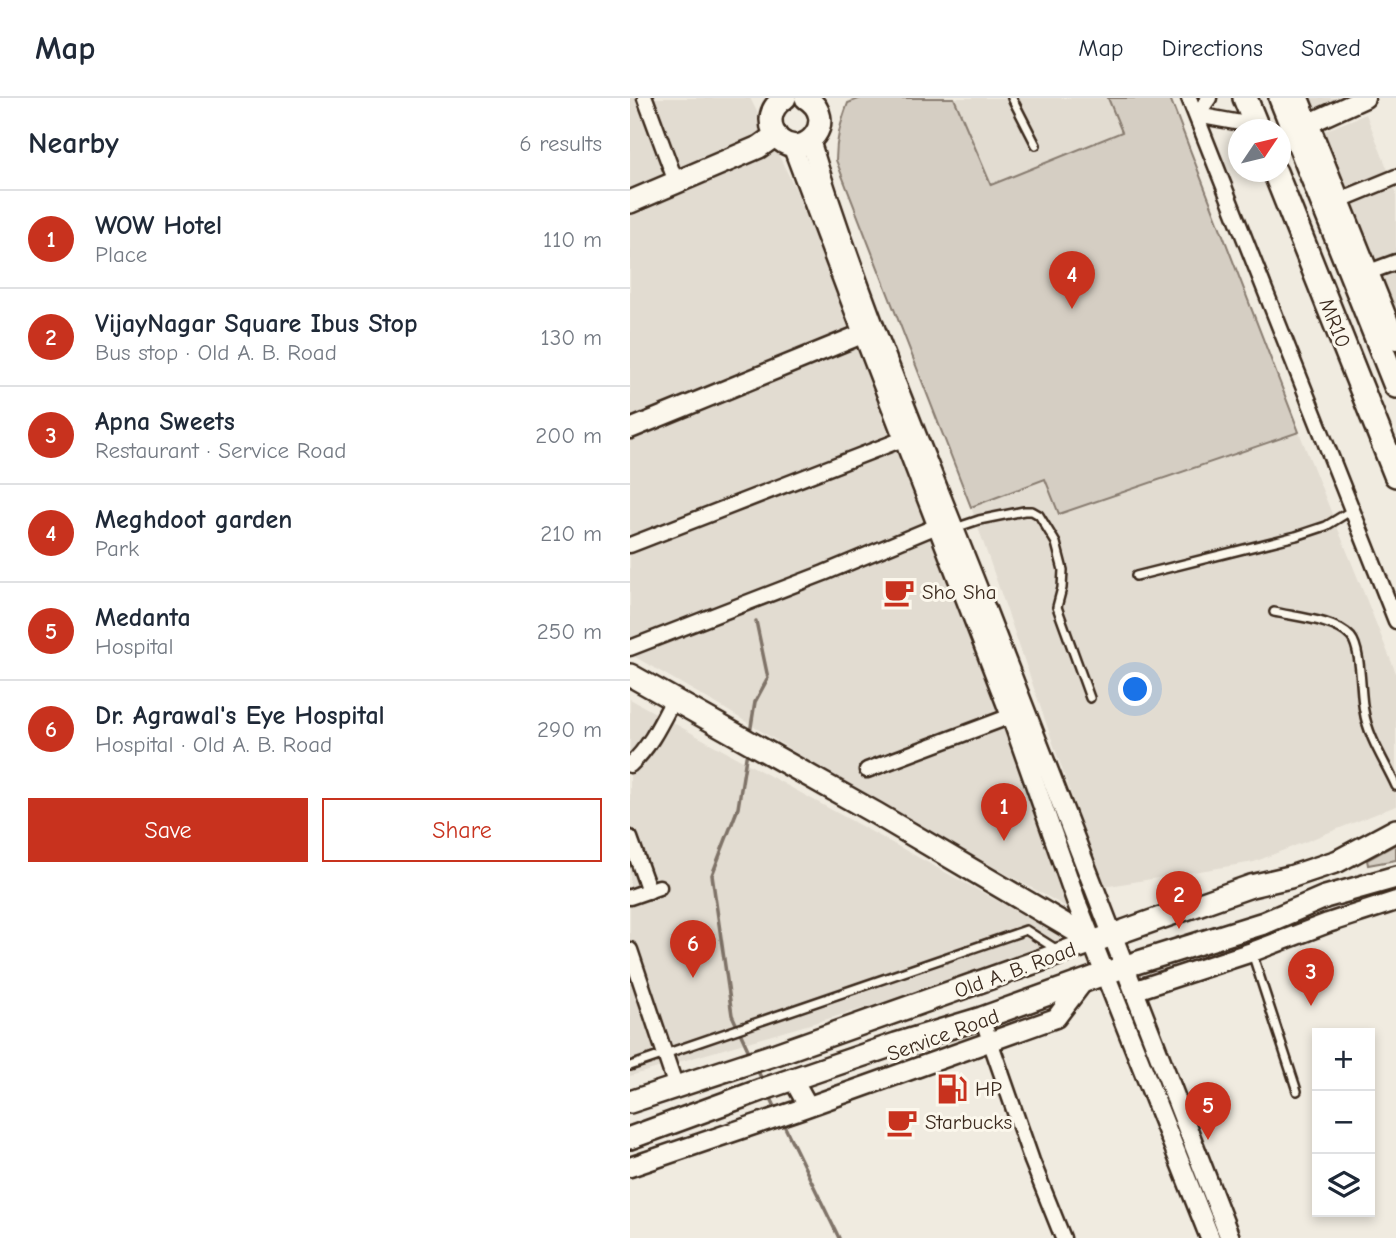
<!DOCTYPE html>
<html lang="en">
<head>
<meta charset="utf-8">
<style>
  body { margin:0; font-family:"Comic Neue",sans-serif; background:#f6f6f7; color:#1f2937 }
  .controls { position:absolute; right:21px; bottom:21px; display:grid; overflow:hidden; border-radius:0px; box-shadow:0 4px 10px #0003 }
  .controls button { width:63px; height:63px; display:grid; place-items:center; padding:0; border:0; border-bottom:2px solid #e0e1e3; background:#fff; color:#1f2937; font:35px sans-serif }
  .compass { position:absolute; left:598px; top:21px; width:63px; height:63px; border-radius:50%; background:#fff; box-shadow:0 4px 10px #0003; rotate:55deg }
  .you { position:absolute; left:506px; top:592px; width:24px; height:24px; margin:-18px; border:5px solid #fff; border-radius:50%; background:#1a73e8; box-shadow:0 0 0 10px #1a73e833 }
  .badge { display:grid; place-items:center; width:46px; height:46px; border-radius:50%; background:#c8321e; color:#fff; font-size:23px; font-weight:700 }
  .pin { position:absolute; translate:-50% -58px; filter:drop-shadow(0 2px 4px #0008) }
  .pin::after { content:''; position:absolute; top:37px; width:24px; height:21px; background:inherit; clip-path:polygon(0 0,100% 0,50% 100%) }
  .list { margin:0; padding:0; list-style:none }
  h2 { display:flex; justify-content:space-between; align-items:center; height:91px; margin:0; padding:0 28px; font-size:30px }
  h2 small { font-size:23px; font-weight:400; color:#747a83 }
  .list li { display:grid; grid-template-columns:46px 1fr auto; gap:21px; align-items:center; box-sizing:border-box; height:98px; padding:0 28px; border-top:2px solid #e0e1e3 }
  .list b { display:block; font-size:26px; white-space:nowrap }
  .list p { margin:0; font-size:23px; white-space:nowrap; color:#747a83 }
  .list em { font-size:23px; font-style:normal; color:#747a83 }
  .actions { display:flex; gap:14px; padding:21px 28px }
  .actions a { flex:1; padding:16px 0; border:2px solid #c8321e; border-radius:0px; text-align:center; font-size:24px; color:#c8321e }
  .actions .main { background:#c8321e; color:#fff }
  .icon { flex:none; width:38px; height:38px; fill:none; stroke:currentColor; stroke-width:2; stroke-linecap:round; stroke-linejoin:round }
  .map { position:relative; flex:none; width:766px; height:1140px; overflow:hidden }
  header { display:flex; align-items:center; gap:42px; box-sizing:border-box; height:98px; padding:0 35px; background:#fff; border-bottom:2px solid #e0e1e3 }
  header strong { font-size:33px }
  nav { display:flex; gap:38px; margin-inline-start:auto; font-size:24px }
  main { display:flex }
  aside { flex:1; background:#fff }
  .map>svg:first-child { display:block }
  .built { fill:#e2dcd1 }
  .green { fill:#d5cec3; stroke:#887c70; stroke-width:2 }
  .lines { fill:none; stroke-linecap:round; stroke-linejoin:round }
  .stream { stroke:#7f7367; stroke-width:3.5 }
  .service-casing { stroke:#3b2a1e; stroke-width:12 }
  .minor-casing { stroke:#3b2a1e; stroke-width:19 }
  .tertiary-casing { stroke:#3b2a1e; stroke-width:23 }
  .secondary-casing { stroke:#3b2a1e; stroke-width:26 }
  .primary-casing { stroke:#3b2a1e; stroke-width:28 }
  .service { stroke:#fbf7ec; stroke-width:7 }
  .minor { stroke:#fbf7ec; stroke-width:14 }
  .tertiary { stroke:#fbf7ec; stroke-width:18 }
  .secondary { stroke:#fbf7ec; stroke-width:21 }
  .primary { stroke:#fbf7ec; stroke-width:23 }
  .labels { text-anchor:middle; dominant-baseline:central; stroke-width:6; stroke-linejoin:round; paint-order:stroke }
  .street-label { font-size:21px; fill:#3b2a1e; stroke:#fbf7ec }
  .poi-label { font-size:21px; fill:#3b2a1e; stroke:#fbf7ec; text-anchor:start }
</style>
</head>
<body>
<header>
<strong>Map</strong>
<nav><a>Map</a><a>Directions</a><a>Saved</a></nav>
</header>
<main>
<aside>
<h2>Nearby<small>6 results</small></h2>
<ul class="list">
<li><span class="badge">1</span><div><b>WOW Hotel</b><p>Place</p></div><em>110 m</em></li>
<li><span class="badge">2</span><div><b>VijayNagar Square Ibus Stop</b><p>Bus stop · Old A. B. Road</p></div><em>130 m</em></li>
<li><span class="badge">3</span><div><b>Apna Sweets</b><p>Restaurant · Service Road</p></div><em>200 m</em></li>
<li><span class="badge">4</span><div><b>Meghdoot garden</b><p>Park</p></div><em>210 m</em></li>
<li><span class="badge">5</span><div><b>Medanta</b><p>Hospital</p></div><em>250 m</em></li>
<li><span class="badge">6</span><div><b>Dr. Agrawal's Eye Hospital</b><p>Hospital · Old A. B. Road</p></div><em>290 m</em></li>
</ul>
<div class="actions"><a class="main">Save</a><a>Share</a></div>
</aside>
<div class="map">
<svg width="766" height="1140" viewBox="0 0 766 1140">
  <rect width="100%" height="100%" fill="#f0ebe0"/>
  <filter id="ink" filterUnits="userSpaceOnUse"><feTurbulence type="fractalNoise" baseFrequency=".0143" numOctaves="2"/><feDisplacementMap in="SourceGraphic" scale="14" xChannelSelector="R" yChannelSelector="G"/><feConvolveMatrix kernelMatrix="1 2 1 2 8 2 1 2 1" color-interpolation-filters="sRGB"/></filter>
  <g filter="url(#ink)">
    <g class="built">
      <polygon points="0,0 120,0 165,90 233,251 395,672 442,812 252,708 92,609 0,556"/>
      <polygon points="324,0 478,0 492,34 360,87"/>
      <polygon points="679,0 724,0 686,17"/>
      <polygon points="736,16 766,93 766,220 694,33"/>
      <polygon points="669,334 766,575 766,708 624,764 473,789 341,409 415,381 429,416"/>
      <polygon points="0,601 67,638 450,848 0,978"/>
    </g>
    <g class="green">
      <path d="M231,0H324L361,87L492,34L478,0H540L669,334L429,416L415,381L341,409L206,62C206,41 211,24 218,5Z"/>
      <polygon points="766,746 766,762 738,767 737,762"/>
    </g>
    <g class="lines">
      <g class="stream">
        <polyline points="120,635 125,604 138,580 126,523"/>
        <polyline points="117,653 108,710 82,777 102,917 120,956"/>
        <polyline points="126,969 133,984"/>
        <polyline points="140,998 147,1013"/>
        <polyline points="152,1023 209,1140"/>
      </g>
      <g class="service-casing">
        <g id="service">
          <polyline points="382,0 406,47"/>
          <polyline points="325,430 349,422 394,413 402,413 409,417 426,445 433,472 432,490 427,509 460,600"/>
          <polyline points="506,478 666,438 696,428 722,412"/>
          <path d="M644,514C666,519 706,522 721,539C732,552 730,596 734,613C738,639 755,664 766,688"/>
          <polyline points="622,855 667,993"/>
          <polyline points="0,968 396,832 429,853"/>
        </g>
      </g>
      <g class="minor-casing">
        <g id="minor">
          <polyline points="15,0 46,84"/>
          <polyline points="559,0 766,523"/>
          <polyline points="579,0 567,17 627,28"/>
          <polyline points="710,102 766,79"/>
          <polyline points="739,174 766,164"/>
          <polyline points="0,447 273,341"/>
          <polyline points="0,550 194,475 307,428"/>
          <path d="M0,667C20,649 31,625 43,602"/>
          <polyline points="237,672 381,618"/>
          <polyline points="0,740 19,793"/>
          <polyline points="0,799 29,789"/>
          <polyline points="0,852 46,989"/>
          <polyline points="352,920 402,1063 433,1140"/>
        </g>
      </g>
      <g class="tertiary-casing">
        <g id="tertiary">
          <polyline points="669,0 766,242"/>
          <polyline points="680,25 735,0"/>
          <path d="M180,42C228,199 292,349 352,501C436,714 519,927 600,1140"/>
          <polyline points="162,47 229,225 381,618 448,808 580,1140"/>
          <polyline points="0,331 242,232"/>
          <polyline points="506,892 622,854 698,825 766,803"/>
          <polyline points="163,981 178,1008"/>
          <polyline points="0,1069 171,1011 426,920 454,883"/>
        </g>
      </g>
      <g class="secondary-casing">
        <g id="secondary">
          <path d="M155,0C147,5 141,12 141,22C141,29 144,37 150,42C176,63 209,21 176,0"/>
          <polyline points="0,104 129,49 146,37"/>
          <polyline points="0,577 247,716 463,843"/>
          <polyline points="0,1004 146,956 621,788 660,779 708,763 766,732"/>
          <polyline points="0,1040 131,992 266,946 352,920 496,868 634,825 695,799 766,779"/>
        </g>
      </g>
      <g class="primary-casing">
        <g id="primary">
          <polyline points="615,0 628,32"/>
          <polyline points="651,0 766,288"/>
          <polyline points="645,74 766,377"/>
        </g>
      </g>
      <use href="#service" class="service"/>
      <use href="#minor" class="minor"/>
      <use href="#tertiary" class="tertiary"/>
      <use href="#secondary" class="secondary"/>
      <use href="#primary" class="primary"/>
    </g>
  </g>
  <defs>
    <g id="cafe-bare" transform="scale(2.415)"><path d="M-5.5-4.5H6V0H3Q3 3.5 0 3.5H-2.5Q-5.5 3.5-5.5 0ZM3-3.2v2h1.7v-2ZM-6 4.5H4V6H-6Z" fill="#c8321e" stroke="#fbf7ec" stroke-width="2.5" paint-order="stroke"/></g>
    <g id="fuel-bare" transform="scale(2.415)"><path d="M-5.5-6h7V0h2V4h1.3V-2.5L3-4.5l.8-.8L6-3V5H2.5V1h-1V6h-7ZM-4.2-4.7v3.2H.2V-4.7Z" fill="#c8321e" stroke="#fbf7ec" stroke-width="2.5" paint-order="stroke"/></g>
  </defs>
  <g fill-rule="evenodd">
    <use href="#cafe-bare" x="269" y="494"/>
    <use href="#fuel-bare" x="322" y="991"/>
    <use href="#cafe-bare" x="272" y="1024"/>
  </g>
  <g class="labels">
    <g class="street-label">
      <text transform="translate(705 225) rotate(68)">MR10</text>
      <text transform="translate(385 872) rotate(-20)">Old A. B. Road</text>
      <text transform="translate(313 937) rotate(-20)">Service Road</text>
    </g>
    <g class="poi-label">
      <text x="292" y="494">Sho Sha</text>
      <text x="345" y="991">HP</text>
      <text x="295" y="1024">Starbucks</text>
    </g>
  </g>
</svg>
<div class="controls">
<button>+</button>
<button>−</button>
<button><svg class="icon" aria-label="layers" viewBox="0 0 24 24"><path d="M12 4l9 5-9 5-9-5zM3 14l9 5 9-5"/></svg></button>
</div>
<svg class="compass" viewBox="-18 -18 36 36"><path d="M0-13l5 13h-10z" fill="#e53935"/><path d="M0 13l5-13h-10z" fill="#747a83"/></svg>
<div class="you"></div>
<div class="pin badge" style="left:374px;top:743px">1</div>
<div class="pin badge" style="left:549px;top:831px">2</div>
<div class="pin badge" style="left:681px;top:908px">3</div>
<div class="pin badge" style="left:442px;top:211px">4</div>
<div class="pin badge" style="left:578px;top:1042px">5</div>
<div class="pin badge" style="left:63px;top:880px">6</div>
</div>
</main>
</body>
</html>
